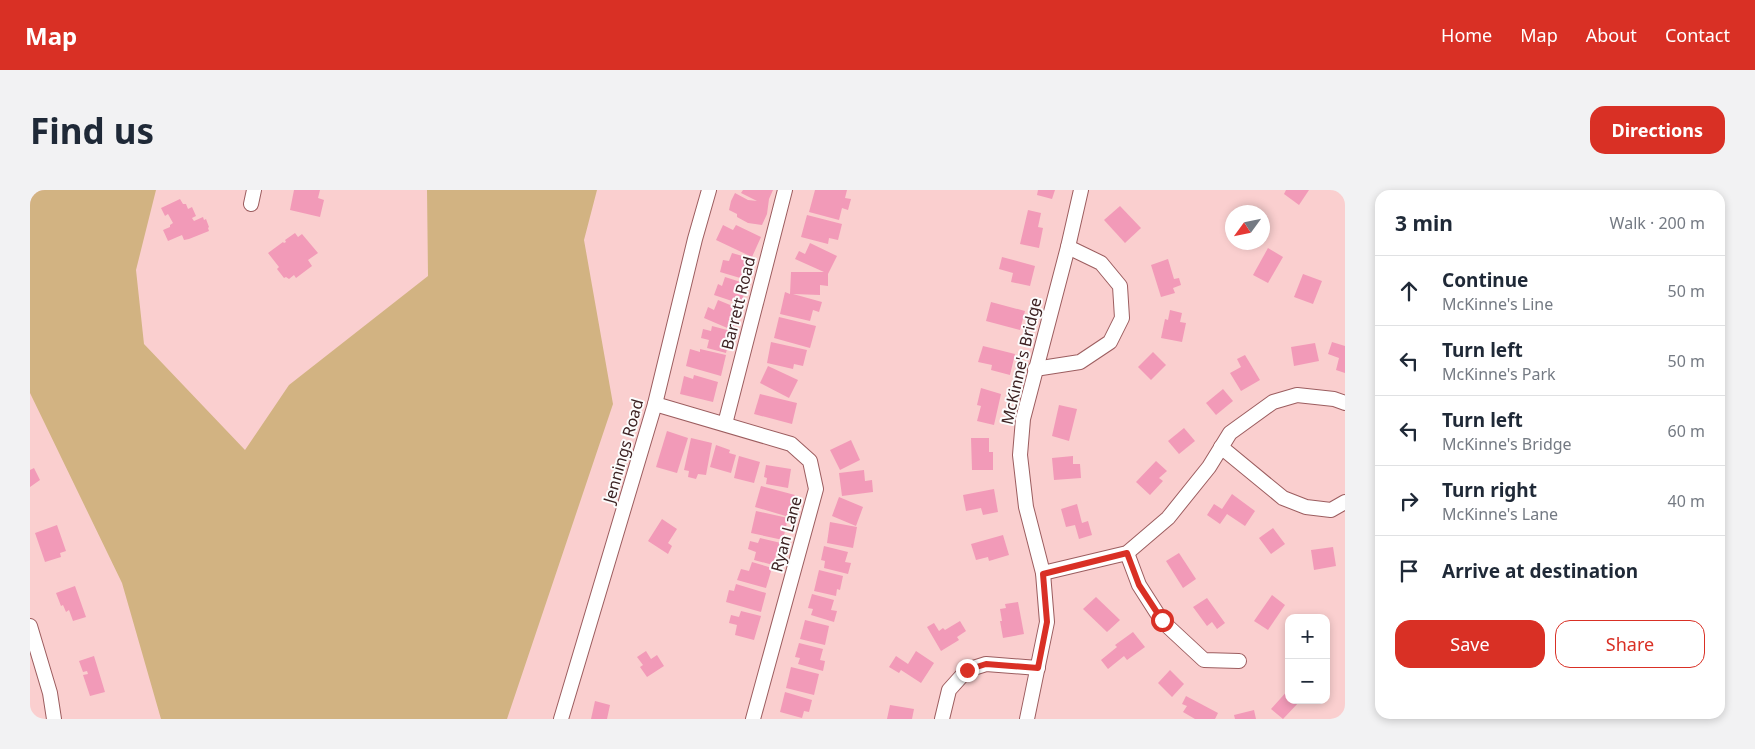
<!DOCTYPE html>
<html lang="en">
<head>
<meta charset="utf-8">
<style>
  body { margin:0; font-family:"Noto Sans",sans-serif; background:#f2f2f3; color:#1f2937 }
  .controls { position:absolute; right:15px; bottom:15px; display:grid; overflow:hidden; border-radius:10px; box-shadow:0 2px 8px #0003 }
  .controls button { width:45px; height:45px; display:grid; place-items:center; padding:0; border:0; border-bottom:1px solid #e0e1e3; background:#fff; color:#1f2937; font:25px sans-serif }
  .compass { position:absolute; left:1195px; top:15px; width:45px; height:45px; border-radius:50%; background:#fff; box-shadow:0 2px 8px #0003; rotate:237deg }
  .stop { position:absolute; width:15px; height:15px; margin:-11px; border:4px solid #d93025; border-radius:50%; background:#fff }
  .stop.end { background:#d93025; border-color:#fff; box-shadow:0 1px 5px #0008 }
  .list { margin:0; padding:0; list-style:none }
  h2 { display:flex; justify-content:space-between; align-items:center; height:65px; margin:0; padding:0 20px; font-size:21px }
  h2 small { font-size:16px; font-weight:400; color:#747a83 }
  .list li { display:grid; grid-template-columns:32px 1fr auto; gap:15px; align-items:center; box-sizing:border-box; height:70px; padding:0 20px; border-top:1px solid #e0e1e3 }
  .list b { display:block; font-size:19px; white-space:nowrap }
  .list p { margin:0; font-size:16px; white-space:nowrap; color:#747a83 }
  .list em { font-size:16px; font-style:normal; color:#747a83 }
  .actions { display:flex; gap:10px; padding:15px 20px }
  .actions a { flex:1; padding:11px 0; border:1px solid #d93025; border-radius:15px; text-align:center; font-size:18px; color:#d93025 }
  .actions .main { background:#d93025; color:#fff }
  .icon { flex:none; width:28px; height:28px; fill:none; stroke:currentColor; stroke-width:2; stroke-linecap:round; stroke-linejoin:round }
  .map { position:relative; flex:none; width:1315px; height:529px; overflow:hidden; border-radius:15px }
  header { display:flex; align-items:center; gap:30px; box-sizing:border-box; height:70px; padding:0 25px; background:#d93025; color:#fff }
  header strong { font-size:24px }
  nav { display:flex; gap:28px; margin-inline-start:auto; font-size:18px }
  .intro { display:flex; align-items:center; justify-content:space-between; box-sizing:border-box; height:120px; padding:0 30px }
  h1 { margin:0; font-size:35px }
  .button { padding:12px 22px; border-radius:15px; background:#d93025; color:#fff; font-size:18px; font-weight:700 }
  main { display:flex; gap:30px; padding:0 30px }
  aside { flex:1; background:#fff; border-radius:15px; box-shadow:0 2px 8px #0003 }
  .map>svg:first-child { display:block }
  .green { fill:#d2b382 }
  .building { fill:#f29ab8 }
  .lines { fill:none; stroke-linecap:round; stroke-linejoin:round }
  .minor-casing { stroke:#9c5d5f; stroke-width:16 }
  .minor { stroke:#fff; stroke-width:14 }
  .route { stroke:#d93025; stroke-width:6 }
  .labels { text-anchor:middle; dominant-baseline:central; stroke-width:4; stroke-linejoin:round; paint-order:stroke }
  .street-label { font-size:16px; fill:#3d2223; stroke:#fcfcfc }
</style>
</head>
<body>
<header>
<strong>Map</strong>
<nav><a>Home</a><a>Map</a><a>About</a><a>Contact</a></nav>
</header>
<div class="intro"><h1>Find us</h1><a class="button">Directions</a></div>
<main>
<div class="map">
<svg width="1315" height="529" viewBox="0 0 1315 529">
  <rect width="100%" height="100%" fill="#facfcf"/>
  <polygon class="green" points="0,0 126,0 106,80 114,154 215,260 259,195 398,86 397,0 567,0 554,50 583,214 477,529 131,529 92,393 0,203"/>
  <g class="building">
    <polygon points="264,0 290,0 288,8 294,10 290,27 260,20"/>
    <polygon points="713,0 743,0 739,9 737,24 732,35 718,33 707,27 707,24 699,20 701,11 705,3 718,10 727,11 711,3"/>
    <polygon points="785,0 817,0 815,8 821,9 818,20 812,18 809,30 779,22"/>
    <polygon points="1008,0 1025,0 1022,9 1007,5"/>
    <polygon points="1256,0 1279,0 1269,15 1254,4"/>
    <polygon points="150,9 153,14 156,14 158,19 162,17 166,26 162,28 164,31 173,27 174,30 176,29 179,37 178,38 179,41 159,49 154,50 152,45 138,51 133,40 140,37 140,35 143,33 138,24 135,26 131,18"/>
    <polygon points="1090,16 1111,38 1095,53 1074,30"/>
    <polygon points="998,20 1011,23 1008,37 1013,38 1009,58 990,54"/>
    <polygon points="777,25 812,34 808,50 799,48 798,54 771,47"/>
    <polygon points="693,35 703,40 706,35 731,47 722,67 686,50"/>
    <polygon points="265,43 268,47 272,44 288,63 278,70 282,76 266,88 264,85 259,89 256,87 254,88 247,79 249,77 238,63 253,52 254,53 256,52 255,50"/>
    <polygon points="780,53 807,66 798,84 798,96 790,95 790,105 763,104 792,112 789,122 783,120 780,131 750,124 755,102 760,104 761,82 794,82 765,69 769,61 775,64"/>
    <polygon points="1238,58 1253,67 1238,93 1223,85"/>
    <polygon points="702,63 723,69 717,90 690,82 693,70 699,71"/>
    <polygon points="972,67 1005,76 1000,96 981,92 983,83 969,79"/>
    <polygon points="1138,69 1144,89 1149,88 1151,95 1143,98 1145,103 1131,107 1121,75"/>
    <polygon points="1273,84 1292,91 1283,114 1264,107"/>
    <polygon points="695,87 717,94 711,114 684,105 688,94 692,96"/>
    <polygon points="688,110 710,119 702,140 674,128 678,117 684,120"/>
    <polygon points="961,112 995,121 990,140 956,131"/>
    <polygon points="1140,120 1152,123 1150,132 1156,133 1152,152 1131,148 1135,129 1138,130"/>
    <polygon points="749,127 786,136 780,158 744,148"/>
    <polygon points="682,136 701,141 696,163 677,158 679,150 671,148 673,139 681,141"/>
    <polygon points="741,152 777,160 773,176 764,174 763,179 737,173"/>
    <polygon points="1302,152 1315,156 1315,183 1306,180 1309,168 1298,164"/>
    <polygon points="1285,153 1289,171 1264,176 1261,157"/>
    <polygon points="953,156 985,164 980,185 961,180 962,175 948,172"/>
    <polygon points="660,159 670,162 670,159 696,165 691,186 656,176"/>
    <polygon points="1123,162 1136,175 1121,190 1108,177"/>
    <polygon points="1215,165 1230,190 1211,201 1200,183 1211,177 1207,169"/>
    <polygon points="738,176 768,190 759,208 730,193"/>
    <polygon points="664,185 688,192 683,212 650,204 654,186 663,189"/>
    <polygon points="951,198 971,204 964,235 947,231 951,216 947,215"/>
    <polygon points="1193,199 1203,211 1186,225 1176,213"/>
    <polygon points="730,204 767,213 762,234 724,224"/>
    <polygon points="1029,215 1047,219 1039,251 1022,246"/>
    <polygon points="1154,238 1165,251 1149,264 1138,251"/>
    <polygon points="637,241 658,248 647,283 626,277"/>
    <polygon points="661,248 682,253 676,285 668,284 666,289 658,287 659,281 654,280"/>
    <polygon points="941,248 959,248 959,262 963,262 963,280 942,280"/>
    <polygon points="821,250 830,270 810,280 800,260"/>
    <polygon points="686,255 700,260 699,263 706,265 701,283 680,277"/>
    <polygon points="709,266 730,272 724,293 704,288"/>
    <polygon points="1043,266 1043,274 1050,274 1051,288 1024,290 1022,268"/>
    <polygon points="1126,271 1137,281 1129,288 1133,291 1120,305 1106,292"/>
    <polygon points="736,275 761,279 758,298 736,294 737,288 734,287"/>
    <polygon points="4,278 10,290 0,297 0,280"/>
    <polygon points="834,280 835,291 842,290 843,302 812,306 809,283"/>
    <polygon points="731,296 765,305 759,327 725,317"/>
    <polygon points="964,299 968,322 953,325 951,318 936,321 933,305"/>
    <polygon points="1202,304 1225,321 1215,336 1197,324 1190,334 1177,325 1184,314 1192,319"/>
    <polygon points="809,307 833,317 826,336 802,326"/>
    <polygon points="1047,314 1052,333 1058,331 1062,345 1049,349 1045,335 1036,337 1031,319"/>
    <polygon points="726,321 758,328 753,350 721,343"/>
    <polygon points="632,329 647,339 638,353 642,356 638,364 618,351"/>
    <polygon points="800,332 827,337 823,358 797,353"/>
    <polygon points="27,335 36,361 30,363 31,367 15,372 5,343"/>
    <polygon points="1243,338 1255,354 1241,364 1229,348"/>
    <polygon points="973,345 979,365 959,371 958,367 946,370 941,354"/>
    <polygon points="730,348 751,353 749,361 747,361 743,375 724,370 726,362 718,359 720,351 728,353"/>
    <polygon points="794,356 818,362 815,372 821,373 818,384 794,378 795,371 791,370"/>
    <polygon points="1303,357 1306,376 1284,380 1281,360"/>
    <polygon points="1149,363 1166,389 1153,398 1136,371"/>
    <polygon points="722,372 742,378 736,398 707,390 711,379 719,381"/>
    <polygon points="789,380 813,386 810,400 807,399 806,406 784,401"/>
    <polygon points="706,394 736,403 731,422 696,412 699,400 704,401"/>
    <polygon points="45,396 56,427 43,431 39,420 36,422 33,415 31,416 26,403"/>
    <polygon points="782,404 804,410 801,420 807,421 804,432 781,425 783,419 778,418"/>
    <polygon points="1242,405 1255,415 1238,440 1224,431"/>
    <polygon points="1066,407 1090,430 1077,442 1053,419"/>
    <polygon points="1177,408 1195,433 1187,439 1182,432 1177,436 1163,417"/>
    <polygon points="988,412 994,444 973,448 970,431 972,431 970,419 976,418 975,414"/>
    <polygon points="711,421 731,426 724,450 705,445 707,435 699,433 701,425 709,427"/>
    <polygon points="775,430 799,436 795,455 770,449"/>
    <polygon points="930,431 936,441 927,447 929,450 911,461 897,437 904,433 909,441 913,438 915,440"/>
    <polygon points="1103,442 1115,457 1097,470 1094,466 1078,479 1071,470 1087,457 1085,455"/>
    <polygon points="769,453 793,459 790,470 795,471 793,481 768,474 770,468 765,467"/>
    <polygon points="616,461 621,469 627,465 634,476 617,487 610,477 613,475 607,467"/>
    <polygon points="886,461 904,473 891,493 871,480 869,483 859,477 866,466 878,474"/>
    <polygon points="64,466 75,502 60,506 53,485 58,484 57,481 53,482 49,471"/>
    <polygon points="761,477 789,484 784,505 756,498"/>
    <polygon points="1140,480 1154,494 1142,507 1128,493"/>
    <polygon points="1259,499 1259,510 1271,510 1253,529 1241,519"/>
    <polygon points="755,502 782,510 779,522 774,521 772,528 750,522"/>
    <polygon points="1156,506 1188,523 1185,529 1165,529 1153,522 1157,516 1152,514"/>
    <polygon points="565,511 580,515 577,529 561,529"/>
    <polygon points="860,515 884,519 882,529 857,529"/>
    <polygon points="1224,520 1226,529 1205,529 1204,525"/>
  </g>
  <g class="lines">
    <g class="minor-casing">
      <g id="minor">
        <polyline points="221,14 224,0"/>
        <polyline points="1005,179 1050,172 1080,152 1092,128 1090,96 1071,73 1038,57"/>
        <polyline points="625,214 761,254 780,271 786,299 723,529"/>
        <polyline points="695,234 755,0"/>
        <polyline points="1191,257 1253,308 1276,317 1301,320 1315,312"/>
        <polyline points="1097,363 1109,395 1132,431 1174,470 1209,471"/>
        <polyline points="1013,383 1097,363 1138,328 1179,277 1200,243 1243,212 1267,205 1304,209 1315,213"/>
        <polyline points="0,436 20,503 24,529"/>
        <polyline points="531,529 625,214 665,49 679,0"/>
        <polyline points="912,529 919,500 937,480 956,474 1008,478"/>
        <polyline points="997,529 1017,432 1013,383 996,317 990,265 993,229 1038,57 1051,0"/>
      </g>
    </g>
    <use href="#minor" class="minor"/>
  </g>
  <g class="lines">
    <polyline class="route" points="937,480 956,474 1008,478 1017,432 1013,384 1097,363 1109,395 1132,430"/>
  </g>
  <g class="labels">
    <g class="street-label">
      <text transform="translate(708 113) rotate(-76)">Barrett Road</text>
      <text transform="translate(991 171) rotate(-77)">McKinne's Bridge</text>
      <text transform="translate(593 261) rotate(-74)">Jennings Road</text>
      <text transform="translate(756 344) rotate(-75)">Ryan Lane</text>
    </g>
  </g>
</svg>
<div class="controls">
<button>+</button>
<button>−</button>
</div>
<svg class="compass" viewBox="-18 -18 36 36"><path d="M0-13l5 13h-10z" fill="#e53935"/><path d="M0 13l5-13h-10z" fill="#747a83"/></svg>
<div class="stop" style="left:1132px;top:430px"></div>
<div class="stop end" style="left:937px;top:480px"></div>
</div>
<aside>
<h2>3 min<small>Walk · 200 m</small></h2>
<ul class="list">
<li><svg class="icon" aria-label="ahead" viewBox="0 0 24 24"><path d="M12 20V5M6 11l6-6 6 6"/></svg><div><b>Continue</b><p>McKinne's Line</p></div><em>50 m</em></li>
<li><svg class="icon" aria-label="left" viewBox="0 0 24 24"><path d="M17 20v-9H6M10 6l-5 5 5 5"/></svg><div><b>Turn left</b><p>McKinne's Park</p></div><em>50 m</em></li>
<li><svg class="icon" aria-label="left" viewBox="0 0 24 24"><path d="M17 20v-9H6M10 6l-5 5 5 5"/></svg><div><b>Turn left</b><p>McKinne's Bridge</p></div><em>60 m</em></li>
<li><svg class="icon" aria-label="right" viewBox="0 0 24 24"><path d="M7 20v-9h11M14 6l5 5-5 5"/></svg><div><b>Turn right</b><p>McKinne's Lane</p></div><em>40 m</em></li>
<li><svg class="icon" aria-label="arrive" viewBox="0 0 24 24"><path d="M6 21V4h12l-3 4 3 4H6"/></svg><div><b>Arrive at destination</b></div></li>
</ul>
<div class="actions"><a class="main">Save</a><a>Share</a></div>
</aside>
</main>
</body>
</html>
